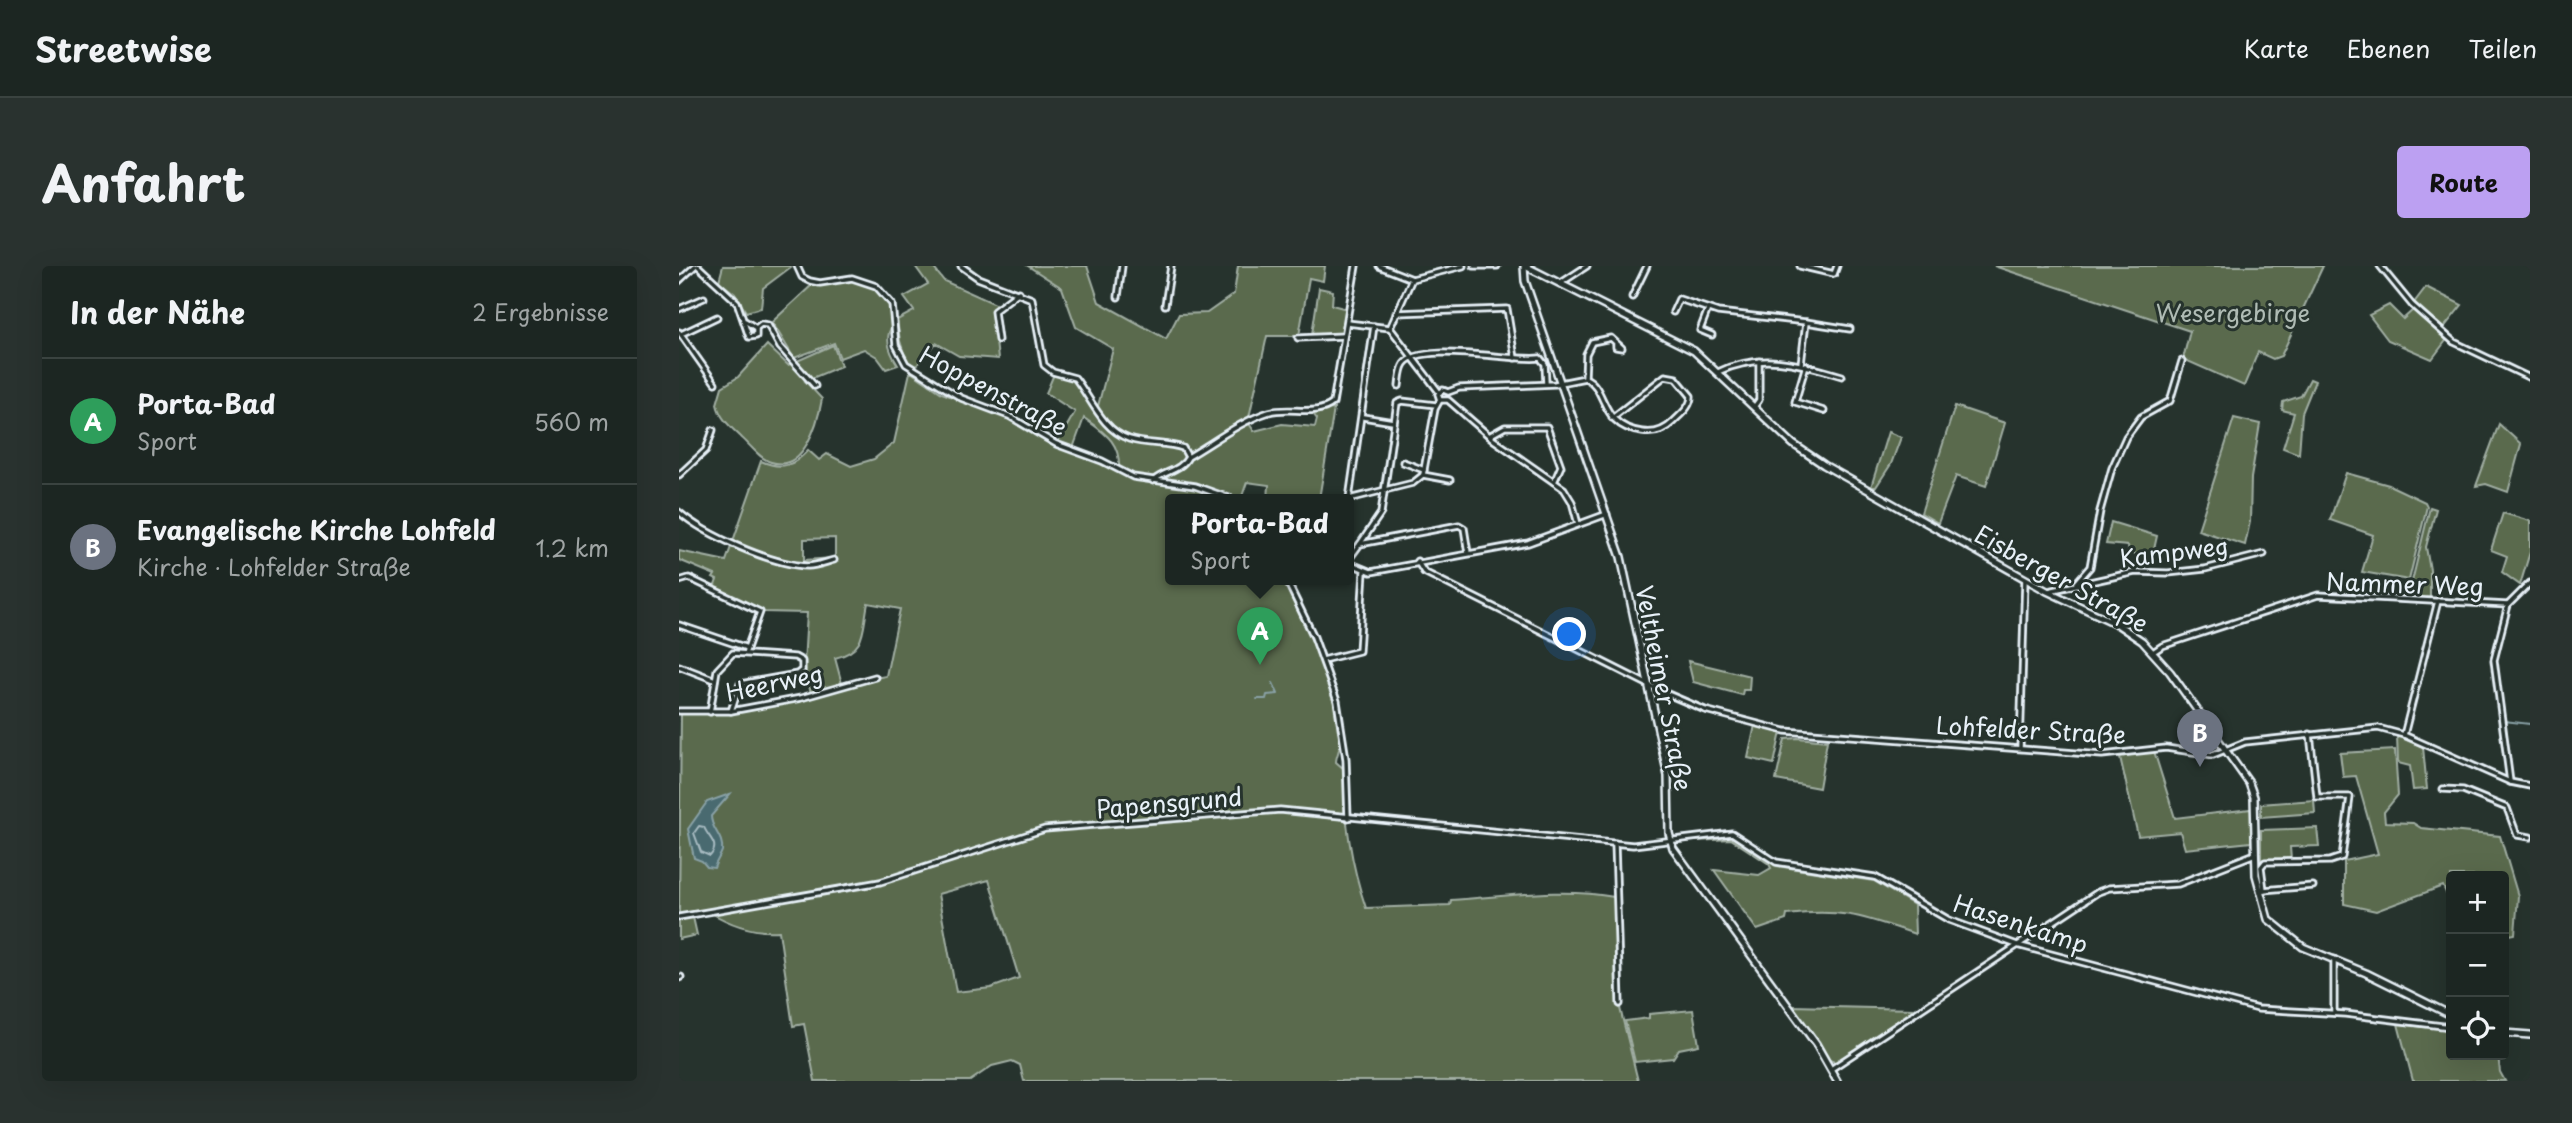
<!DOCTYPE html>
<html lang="de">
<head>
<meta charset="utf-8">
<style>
  body { margin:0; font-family:"Playpen Sans",sans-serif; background:#29322f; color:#f1f3f6 }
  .controls { position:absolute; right:21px; bottom:21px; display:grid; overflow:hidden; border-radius:7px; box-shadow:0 7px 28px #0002 }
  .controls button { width:63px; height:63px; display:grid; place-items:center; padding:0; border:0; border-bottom:2px solid #3a4340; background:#1c2622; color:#f1f3f6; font:35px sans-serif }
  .you { position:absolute; left:891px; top:369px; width:24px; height:24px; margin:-18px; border:5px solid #fff; border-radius:50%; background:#1a73e8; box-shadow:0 0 0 10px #1a73e833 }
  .badge { display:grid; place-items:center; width:46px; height:46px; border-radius:50%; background:#bca0f2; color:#fff; font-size:23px; font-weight:700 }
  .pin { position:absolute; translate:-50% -58px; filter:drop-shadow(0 2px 4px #0008) }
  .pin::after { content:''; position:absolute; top:37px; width:24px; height:21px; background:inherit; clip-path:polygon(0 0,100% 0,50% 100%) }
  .popup { position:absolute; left:486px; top:228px; width:189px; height:91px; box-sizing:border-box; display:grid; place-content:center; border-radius:7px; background:#1c2622; filter:drop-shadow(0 2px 5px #0005); font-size:23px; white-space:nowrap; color:#a0a5a5 }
  .popup b { font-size:26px; color:#f1f3f6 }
  .popup::after { content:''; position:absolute; left:50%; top:100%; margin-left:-14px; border:14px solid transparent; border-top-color:#1c2622 }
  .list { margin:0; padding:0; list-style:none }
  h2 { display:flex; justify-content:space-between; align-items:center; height:91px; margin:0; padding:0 28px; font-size:30px }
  h2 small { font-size:23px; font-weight:400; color:#a0a5a5 }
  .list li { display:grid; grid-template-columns:46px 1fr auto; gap:21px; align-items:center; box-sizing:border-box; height:126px; padding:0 28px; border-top:2px solid #3a4340 }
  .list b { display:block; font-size:26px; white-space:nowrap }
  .list p { margin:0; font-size:23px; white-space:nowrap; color:#a0a5a5 }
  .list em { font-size:23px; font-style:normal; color:#a0a5a5 }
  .icon { flex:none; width:38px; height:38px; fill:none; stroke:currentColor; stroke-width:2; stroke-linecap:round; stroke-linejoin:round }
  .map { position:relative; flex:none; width:1851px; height:815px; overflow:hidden; border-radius:7px }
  header { display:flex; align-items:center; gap:42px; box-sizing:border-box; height:98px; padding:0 35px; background:#1c2622; border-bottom:2px solid #3a4340 }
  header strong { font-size:33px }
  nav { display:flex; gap:38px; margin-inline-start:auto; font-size:24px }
  .intro { display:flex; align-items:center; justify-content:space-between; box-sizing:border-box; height:168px; padding:0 42px }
  h1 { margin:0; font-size:49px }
  .button { padding:18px 32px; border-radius:7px; background:#bca0f2; color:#111; font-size:24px; font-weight:700 }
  main { display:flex; gap:42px; padding:0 42px }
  aside { flex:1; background:#1c2622; border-radius:7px; box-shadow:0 7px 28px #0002 }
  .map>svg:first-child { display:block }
  .green { fill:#5a6b4e; stroke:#a1aea3; stroke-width:2; fill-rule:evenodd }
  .water { fill:#496b70; stroke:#89a1a6; stroke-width:2 }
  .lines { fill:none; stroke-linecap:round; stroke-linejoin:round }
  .shore { stroke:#a8bbc2; stroke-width:2 }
  .stream { stroke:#89a1a6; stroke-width:2 }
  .minor-casing { stroke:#e8f1f8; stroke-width:9 }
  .major-casing { stroke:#e8f1f8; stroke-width:10 }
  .minor { stroke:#26332d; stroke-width:3.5 }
  .major { stroke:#26332d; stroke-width:5 }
  .labels { text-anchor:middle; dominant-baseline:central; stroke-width:6; stroke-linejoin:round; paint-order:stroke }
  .park-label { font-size:24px; fill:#afbbb4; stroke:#26332d }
  .street-label { font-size:24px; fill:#e8f1f8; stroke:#26332d }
</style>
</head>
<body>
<header>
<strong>Streetwise</strong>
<nav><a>Karte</a><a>Ebenen</a><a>Teilen</a></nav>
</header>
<div class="intro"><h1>Anfahrt</h1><a class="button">Route</a></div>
<main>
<aside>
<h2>In der Nähe<small>2 Ergebnisse</small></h2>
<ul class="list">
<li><span class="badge" style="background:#2e9e5b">A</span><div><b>Porta-Bad</b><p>Sport</p></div><em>560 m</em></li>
<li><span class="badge" style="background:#6b7280">B</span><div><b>Evangelische Kirche Lohfeld</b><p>Kirche · Lohfelder Straße</p></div><em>1.2 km</em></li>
</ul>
</aside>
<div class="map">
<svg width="1851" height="815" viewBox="0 0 1851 815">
  <rect width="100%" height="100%" fill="#26332d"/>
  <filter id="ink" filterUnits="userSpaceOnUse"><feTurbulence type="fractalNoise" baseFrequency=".0143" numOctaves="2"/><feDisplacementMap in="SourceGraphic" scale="14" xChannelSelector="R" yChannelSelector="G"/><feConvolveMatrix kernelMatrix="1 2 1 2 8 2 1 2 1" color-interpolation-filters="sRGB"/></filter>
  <g filter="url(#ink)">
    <g class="green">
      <polygon points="44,0 111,0 112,1 84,22 82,42 67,46 56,28 40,15"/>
      <path d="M236,0H253L265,15L321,40L315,57L319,93L280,90L257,77L232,106L263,127L330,152L377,179L396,146L367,127L375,108L394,112L419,140L434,83L397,61L383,22L349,0H408L420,36L487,73L500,48L528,47L555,28L559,0H646L644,15L630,12L620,70H588L569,156L575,165L603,158L636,161L638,153L631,144L655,143L640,233H589L590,219L568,216L562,233H492V313H604C627,366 659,416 661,475C662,483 657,489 657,496L665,503C665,551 671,596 687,642L771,639L772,634C825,631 883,621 935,631L940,738L959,815H345L341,799L333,795L313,800L291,815H136L125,758L114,760L100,665C75,667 50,658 29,645L0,649L2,446H39L132,428L125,398L128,347L84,346L35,322L38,314L34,312L36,309L0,294V285L47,295L82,195C102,204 115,200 129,184L140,194L148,188L172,200L195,193L215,177L231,106L221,75L218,54L235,45L225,31L249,18ZM405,152C426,167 442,176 440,205L393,185ZM156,272V292L125,294V273ZM189,337L221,343L207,410L163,418L156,392C188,384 183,365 189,337ZM310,614L340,712L312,722L277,726L259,628Z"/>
      <polygon points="1315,0 1644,0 1602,90 1594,93 1579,86 1565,120 1504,93 1511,65"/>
      <path d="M173,13C200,23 211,28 215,58C204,70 211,87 219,99L207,103L198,91L185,83L161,92L155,77L115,92L93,56L134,18Z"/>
      <polygon points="1747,21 1783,39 1763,64 1734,38"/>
      <polygon points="640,22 654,25 653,39 668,43 662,68 633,68"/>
      <polygon points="1710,39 1724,53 1735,43 1769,72 1753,93 1709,74 1690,49"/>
      <path d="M88,79L109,99L154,79L162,100L126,115L143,133C139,156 125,207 92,196C81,193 72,180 63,172C53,162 41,153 38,138L43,121L59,111Z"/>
      <polygon points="1631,113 1636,115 1623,147 1620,188 1604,182 1615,147 1603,144 1604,136 1622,130"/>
      <polygon points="1276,140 1326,157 1307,220 1277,210 1259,257 1242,247"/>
      <polygon points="1555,152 1581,158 1572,212 1571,256 1566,279 1519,264"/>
      <polygon points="1820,158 1842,178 1829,226 1807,218 1797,220"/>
      <polygon points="1209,166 1222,171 1212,198 1197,221 1192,221"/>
      <polygon points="1667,207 1710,219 1746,236 1748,240 1730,314 1683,306 1694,269 1651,254"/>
      <polygon points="1751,241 1757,243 1747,281 1751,304 1751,332 1729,332"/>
      <polygon points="1824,247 1851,255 1851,286 1841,319 1823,306 1828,290 1812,284"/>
      <polygon points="1432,256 1478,270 1474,288 1450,288 1449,280 1427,278"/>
      <polygon points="1009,395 1071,410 1070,424 1064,424 1063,429 1014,416"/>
      <polygon points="1076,459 1102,466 1095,498 1069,492"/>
      <polygon points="1718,470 1744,481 1748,523 1734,524 1731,500 1719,497"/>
      <polygon points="1119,472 1148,475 1140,522 1097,514 1106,473"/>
      <polygon points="1716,484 1719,529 1705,546 1706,556 1734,557 1742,562 1821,570 1839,630 1836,668 1825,670 1825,610 1772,610 1772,638 1764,620 1697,645 1665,638 1665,595 1699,588 1677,510 1664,511 1661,487"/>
      <polygon points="1475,485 1496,552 1572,543 1572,576 1506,583 1501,566 1459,570 1441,491"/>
      <polygon points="1635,534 1636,547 1582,551 1582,538"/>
      <polygon points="1638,562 1640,580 1611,581 1612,594 1582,595 1582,564"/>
      <path d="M1053,569L1098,600L1195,615L1235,639L1236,668C1185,651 1164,642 1108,649L1107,654L1078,664L1035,604L1080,609L1092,602L1090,598L1052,573L998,576Z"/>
      <polygon points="14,651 18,669 0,673 0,653"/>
      <polygon points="1113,740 1234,743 1234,745 1156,796 1150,794"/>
      <polygon points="1014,744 1020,779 1000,783 994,792 956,796 946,755 970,752 970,748"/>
      <polygon points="1719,758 1772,764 1772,789 1819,789 1821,806 1826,815 1734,815"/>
    </g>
    <path class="water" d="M51,528L32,550C32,564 45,570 43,585C41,591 37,595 35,602L28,601L23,595L15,592L9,563L28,536Z"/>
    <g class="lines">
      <path class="shore" d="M20,560L25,561C29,572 42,578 31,590L22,586L15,567Z"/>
      <g class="stream">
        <polyline points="578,433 586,433"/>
        <polyline points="587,433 588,429 599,428 594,417"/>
        <polyline points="1825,455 1851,458"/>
      </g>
      <g class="minor-casing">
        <g id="minor">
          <polyline points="19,0 58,36 70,71 77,70 77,62 82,58 89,59 101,81 136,120"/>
          <polyline points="118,0 123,11 131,15 141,17 173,12 197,20 213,38 217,79 227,98 282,132 330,150 377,178 423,195 454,211 516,220 553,233"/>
          <path d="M282,0L299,12L353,33L365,99L374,106L396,112C412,132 423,164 450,173C468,179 487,176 504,182L509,191"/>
          <polyline points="700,0 733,13 784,0"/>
          <polyline points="795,0 818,0"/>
          <polyline points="1121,0 1155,8 1158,0"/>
          <polyline points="1701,0 1733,39 1775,76 1851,112"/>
          <polyline points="733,13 711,62 760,126"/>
          <polyline points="0,15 16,0"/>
          <polyline points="882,17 908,0"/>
          <polyline points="439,31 443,0"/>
          <polyline points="953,31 968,0"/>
          <polyline points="486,39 492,0"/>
          <polyline points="0,43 25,32"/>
          <polyline points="1029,43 1021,64 1033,69"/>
          <polyline points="994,46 1000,33 1039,46 1127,56"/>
          <polyline points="717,47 828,43 836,92"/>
          <polyline points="66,55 77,62"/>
          <polyline points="668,57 711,62"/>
          <polyline points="0,66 36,117"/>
          <polyline points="2,68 38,51"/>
          <polyline points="619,72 665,70"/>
          <polyline points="319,74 315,45 340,26"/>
          <polyline points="1122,98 1127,56 1171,63"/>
          <polyline points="1127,99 1116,136 1145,145"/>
          <path d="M1039,106C1081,86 1120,97 1163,110"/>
          <polyline points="906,112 907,88 913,76 932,72 943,82 937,81 937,77"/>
          <path d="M720,120C721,113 721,104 725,98C741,75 834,96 861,92L866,98L867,118"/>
          <polyline points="761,134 769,134 815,174 885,223 893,236 899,258"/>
          <polyline points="1075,141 1080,134 1080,95"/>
          <polyline points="684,151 714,156"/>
          <polyline points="810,170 826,161 868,161 882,200 875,216"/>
          <polyline points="724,196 745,204"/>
          <polyline points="0,209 27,184 34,164"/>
          <polyline points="744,209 771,214"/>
          <path d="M474,215C485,205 502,205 509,191C535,176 562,155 590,146C610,140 638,151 654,137L677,0"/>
          <path d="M670,233L734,217L744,209L756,143L761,134L759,128L764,124L769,126L780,122L876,118L906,112C929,121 919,160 963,166C975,168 985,165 994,156C1002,148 1012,141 1012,130L997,112L986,110L933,152"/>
          <polyline points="670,233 695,60"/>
          <path d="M0,246C26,269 94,299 129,300C137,300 147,296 155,294"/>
          <polyline points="681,278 702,247 718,137 723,135 757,139"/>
          <polyline points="670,293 681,278 780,259 785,262 789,287"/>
          <polyline points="738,295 745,306 984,426 1026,444 1106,465 1423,489 1487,482 1534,489 1566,476 1699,462 1725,469 1831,516 1851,520"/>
          <polyline points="670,297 692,306 849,277 928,248"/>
          <polyline points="607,313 635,371 658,435 667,493 669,552"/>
          <polyline points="0,315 10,312 81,346 67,385"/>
          <polyline points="1397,317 1411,301 1421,245 1433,202 1447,171 1462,151 1491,135 1503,95"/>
          <polyline points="1370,325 1456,306 1489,307 1526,303 1585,288"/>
          <polyline points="1829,339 1815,394 1831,516"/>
          <polyline points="0,359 68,382"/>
          <polyline points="1474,386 1483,380 1639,329 1829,339 1851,317"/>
          <polyline points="644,394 680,385 685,305"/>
          <polyline points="0,400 36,414"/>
          <polyline points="0,445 52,445 122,432 196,411"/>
          <polyline points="31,446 38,404 54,387 116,391 123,395 123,404 118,408 61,418 52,445"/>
          <polyline points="1725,469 1759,335"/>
          <polyline points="1341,482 1346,313"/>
          <polyline points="1764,523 1784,524 1828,542 1838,569 1851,571"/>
          <polyline points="936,577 941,738"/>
          <polyline points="1584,624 1634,620"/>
          <polyline points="1585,624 1582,601 1586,596 1651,595 1663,591 1671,531 1638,531 1631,468"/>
          <polyline points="0,651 201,616 366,563 601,544 954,579 1053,567 1097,596 1196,611 1270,654 1338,679 1579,743 1666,748 1772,761"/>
          <polyline points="1655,693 1655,747"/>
          <polyline points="0,712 2,711"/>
          <polyline points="1152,803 1419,626 1430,622 1499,618 1576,588"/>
        </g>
      </g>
      <g class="major-casing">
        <g id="major">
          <polyline points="845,0 846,15 942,291 989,510 990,567 994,582 1137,778 1158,815"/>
          <polyline points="846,0 1015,85 1114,178 1145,199 1368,325 1438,358 1463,375 1491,406 1570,517 1575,531 1577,609 1589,653 1624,681 1687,707 1772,749"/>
          <polyline points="1825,767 1851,769"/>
        </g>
      </g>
      <use href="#minor" class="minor"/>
      <use href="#major" class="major"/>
    </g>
  </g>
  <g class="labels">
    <g class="park-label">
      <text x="1554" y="46">Wesergebirge</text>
    </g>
    <g class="street-label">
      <text transform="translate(315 124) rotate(28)">Hoppenstraße</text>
      <text transform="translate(1495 285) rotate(-7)">Kampweg</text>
      <text transform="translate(1383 312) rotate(29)">Eisberger Straße</text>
      <text transform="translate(1726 317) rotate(2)">Nammer Weg</text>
      <text transform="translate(95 416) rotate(-12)">Heerweg</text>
      <text transform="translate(986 422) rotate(79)">Veltheimer Straße</text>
      <text transform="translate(1352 463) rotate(3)">Lohfelder Straße</text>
      <text transform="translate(490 536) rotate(-5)">Papensgrund</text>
      <text transform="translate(1342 657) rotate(18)">Hasenkamp</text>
    </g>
  </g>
</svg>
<div class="controls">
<button>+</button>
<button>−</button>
<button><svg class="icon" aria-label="locate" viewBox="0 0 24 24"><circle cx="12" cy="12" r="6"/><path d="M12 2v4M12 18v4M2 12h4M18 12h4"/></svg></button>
</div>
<div class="you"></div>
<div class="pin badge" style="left:581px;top:399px;background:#2e9e5b">A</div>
<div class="popup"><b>Porta-Bad</b>Sport</div>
<div class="pin badge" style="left:1521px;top:501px;background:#6b7280">B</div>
</div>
</main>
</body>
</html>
